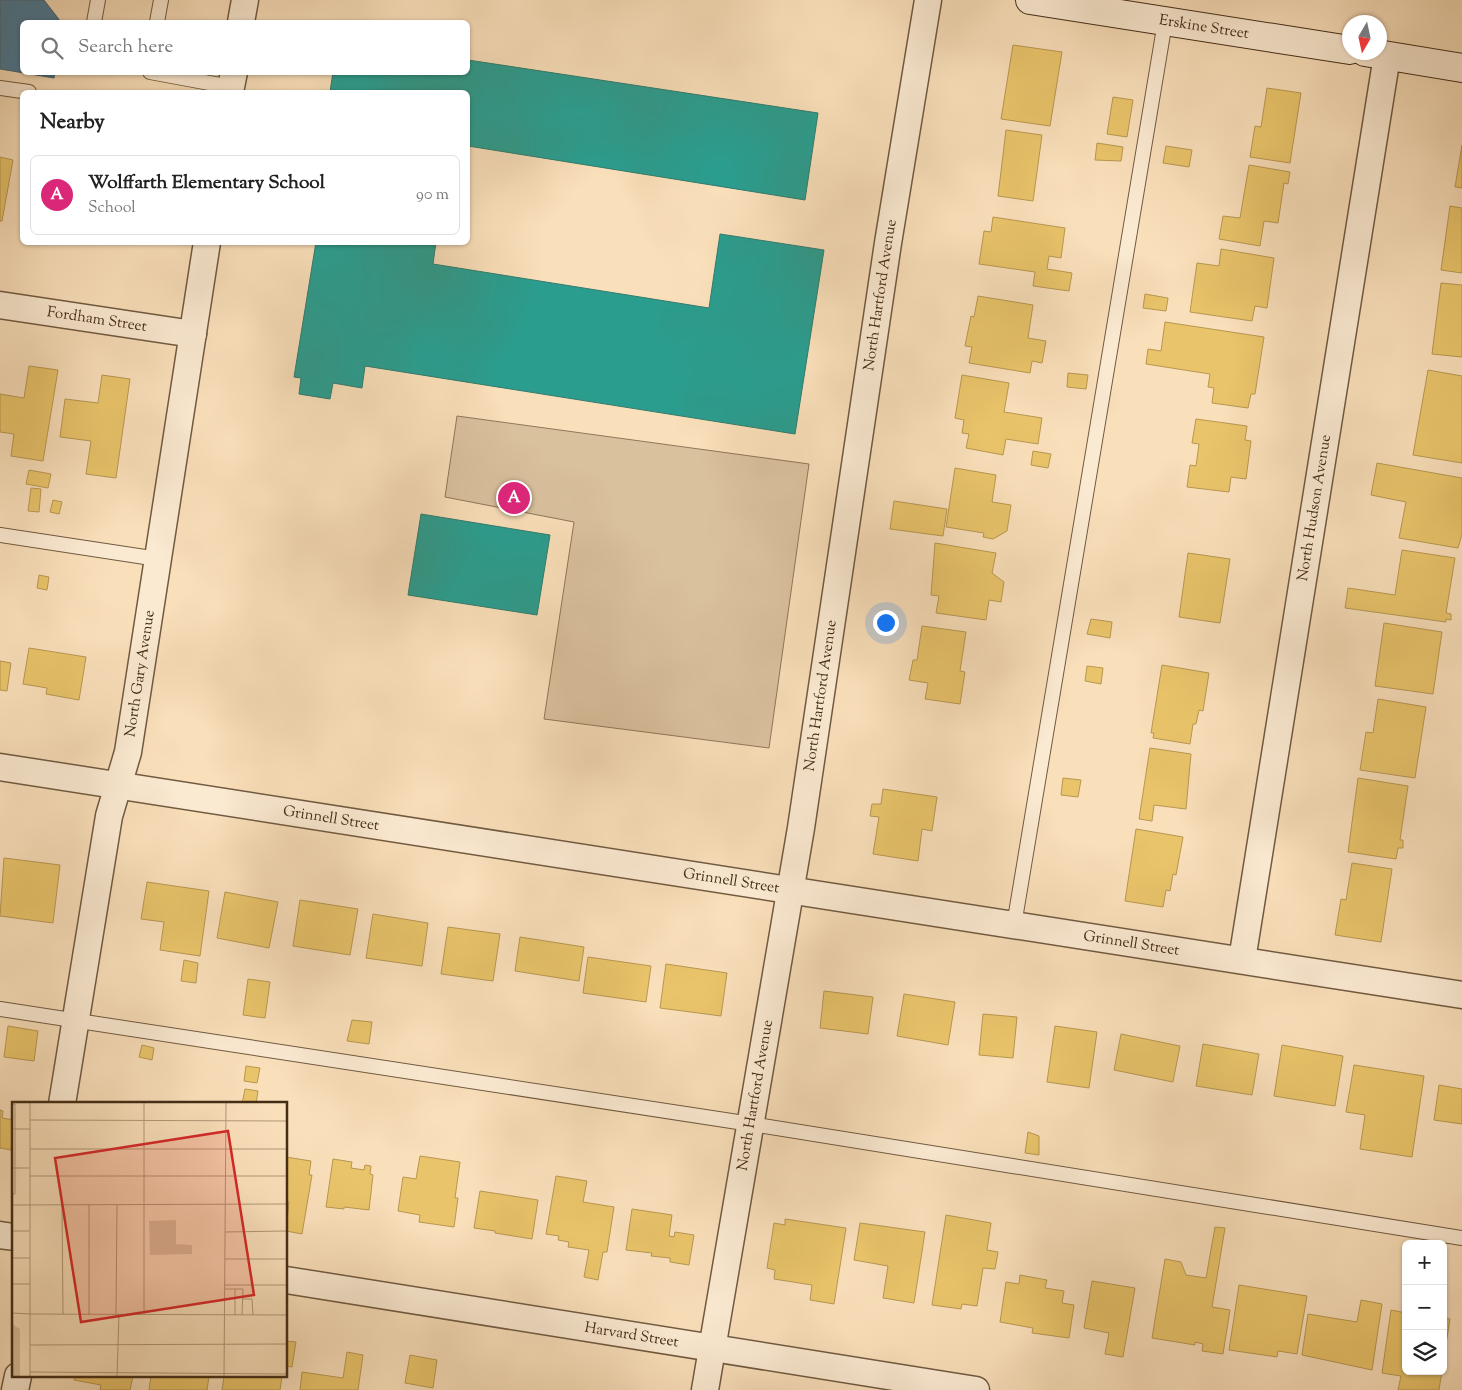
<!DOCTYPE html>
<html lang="en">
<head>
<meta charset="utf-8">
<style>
  body { margin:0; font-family:"Sorts Mill Goudy",serif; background:#f2f2f2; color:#222 }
  .controls { position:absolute; right:15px; bottom:15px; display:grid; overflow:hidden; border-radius:8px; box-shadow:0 1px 4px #0004 }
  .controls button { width:45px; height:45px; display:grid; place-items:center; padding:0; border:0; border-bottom:1px solid #e0e0e0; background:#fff; color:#222; font:25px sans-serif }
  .compass { position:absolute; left:1342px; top:15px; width:45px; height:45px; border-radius:50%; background:#fff; box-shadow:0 1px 4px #0004; rotate:189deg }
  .you { position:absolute; left:885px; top:622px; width:18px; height:18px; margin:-12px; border:4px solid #fff; border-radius:50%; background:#1a73e8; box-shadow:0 0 0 8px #1a73e833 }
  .badge { display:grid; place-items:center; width:32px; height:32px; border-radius:50%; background:#db2777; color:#fff; font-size:16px; font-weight:700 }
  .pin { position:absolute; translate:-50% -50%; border:2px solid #fff; box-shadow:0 1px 5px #0006 }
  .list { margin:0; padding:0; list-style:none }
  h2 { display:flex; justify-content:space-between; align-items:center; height:65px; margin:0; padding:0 20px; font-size:21px }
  h2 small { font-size:16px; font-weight:400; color:#767676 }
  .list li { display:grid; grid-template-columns:32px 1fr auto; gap:15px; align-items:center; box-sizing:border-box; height:80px; margin:0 10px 10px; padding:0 10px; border:1px solid #e0e0e0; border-radius:8px }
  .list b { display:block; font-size:19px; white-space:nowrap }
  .list p { margin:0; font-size:16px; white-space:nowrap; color:#767676 }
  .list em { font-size:16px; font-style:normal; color:#767676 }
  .icon { flex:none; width:28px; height:28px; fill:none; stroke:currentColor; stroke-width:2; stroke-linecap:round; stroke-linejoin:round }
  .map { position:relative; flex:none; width:1462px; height:1390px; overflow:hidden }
  .search { position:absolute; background:#fff; box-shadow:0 1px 4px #0004; left:20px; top:20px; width:450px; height:55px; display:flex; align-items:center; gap:12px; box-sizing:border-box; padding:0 18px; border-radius:8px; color:#767676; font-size:19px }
  .panel { position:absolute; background:#fff; box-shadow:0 1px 4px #0004; left:20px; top:90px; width:450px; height:155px; border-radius:8px }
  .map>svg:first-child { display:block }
  .green { fill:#dac19e; stroke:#8f775a }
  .homes { fill:#e9c46a; stroke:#b89751 }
  .schools { fill:#2a9d8f; stroke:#327b6b }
  .public { fill:#457b9d; stroke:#456475 }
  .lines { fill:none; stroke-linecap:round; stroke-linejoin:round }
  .lane-casing { stroke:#715a40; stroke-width:16 }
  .street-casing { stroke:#715a40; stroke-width:29 }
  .secondary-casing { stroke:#442d17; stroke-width:30 }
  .lane { stroke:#fbead2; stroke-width:14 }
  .street { stroke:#fbead2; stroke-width:26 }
  .secondary { stroke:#fbead2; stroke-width:28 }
  .labels { text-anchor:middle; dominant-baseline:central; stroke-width:5; stroke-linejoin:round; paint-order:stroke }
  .street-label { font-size:15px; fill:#442d17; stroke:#fbead2 }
  .inset-road { fill:none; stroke:#b19879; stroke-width:1 }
  .view { fill:#d62828; fill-opacity:0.15; stroke:#d62828; stroke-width:2.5 }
  .inset-edge { fill:none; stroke:#442d17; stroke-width:2.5 }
</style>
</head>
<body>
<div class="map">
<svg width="1462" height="1390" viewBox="0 0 1462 1390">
  <rect width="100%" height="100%" fill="#f9dfba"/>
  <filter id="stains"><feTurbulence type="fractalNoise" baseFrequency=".004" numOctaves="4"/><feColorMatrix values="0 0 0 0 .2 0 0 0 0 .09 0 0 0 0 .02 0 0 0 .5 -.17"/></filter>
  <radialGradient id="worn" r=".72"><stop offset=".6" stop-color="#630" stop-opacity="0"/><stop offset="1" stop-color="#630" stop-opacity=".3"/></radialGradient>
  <polygon class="green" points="457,416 809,464 769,748 544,719 574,522 445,497"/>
  <g class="homes">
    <polygon points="1013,45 1062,52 1050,126 1001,119"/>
    <polygon points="1267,88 1301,93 1290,163 1250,157 1255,126 1261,127"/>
    <polygon points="1113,97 1133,100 1127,137 1107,134"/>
    <polygon points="1006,130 1042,135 1033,201 998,196"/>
    <polygon points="1097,143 1123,147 1121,161 1095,160"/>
    <polygon points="1462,145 1462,188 1455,187"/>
    <polygon points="1166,146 1192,150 1189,167 1163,163"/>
    <polygon points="0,157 13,160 2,221 0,221"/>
    <polygon points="1249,165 1290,172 1288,184 1284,183 1278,223 1264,221 1260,246 1219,239 1223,216 1240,218"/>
    <polygon points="1450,206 1462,208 1462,273 1441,270"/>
    <polygon points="993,217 1065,228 1061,258 1049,256 1047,269 1072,273 1069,291 1033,286 1035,272 979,264 984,231 991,232"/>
    <polygon points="1221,249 1274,258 1267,308 1255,306 1252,321 1190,312 1197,263 1219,266"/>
    <polygon points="1441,283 1462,285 1462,357 1432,354"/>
    <polygon points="1145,294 1168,298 1166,311 1143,308"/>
    <polygon points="978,296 1033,305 1028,338 1046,341 1042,363 1032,361 1030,373 969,363 972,347 965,346 971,316 974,317"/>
    <polygon points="1165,322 1264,337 1255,394 1251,394 1248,408 1212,403 1214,388 1208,387 1210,374 1146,364 1148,349 1161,351"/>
    <polygon points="29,366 58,370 43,461 11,456 14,434 0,432 0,394 24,398"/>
    <polygon points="1428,370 1462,376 1462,463 1413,455"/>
    <polygon points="1068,373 1088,375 1086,389 1067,387"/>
    <polygon points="102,375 130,379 116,478 86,474 91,441 60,437 65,399 98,403"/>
    <polygon points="962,375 1009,383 1004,412 1042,418 1038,444 1006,439 1003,455 966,448 969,434 962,433 964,420 955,418"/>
    <polygon points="1196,419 1247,426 1245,440 1251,441 1246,479 1231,477 1229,492 1187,487 1190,465 1196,466 1199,444 1192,443"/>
    <polygon points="1033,451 1051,454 1048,468 1031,465"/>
    <polygon points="1377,463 1462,478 1462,534 1458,548 1399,538 1406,502 1371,495"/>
    <polygon points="955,468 996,475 992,502 1011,505 1007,531 993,539 983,537 984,533 946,527"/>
    <polygon points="29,470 51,474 48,488 26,484"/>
    <polygon points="31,488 41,489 39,512 28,511"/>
    <polygon points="53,500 62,502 59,514 50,512"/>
    <polygon points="894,501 947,509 943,536 890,529"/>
    <polygon points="935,543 996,553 992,573 1004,582 1001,602 989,600 986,620 936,613 939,596 931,595"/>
    <polygon points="1402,550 1455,558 1446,613 1451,614 1451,620 1446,619 1446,622 1345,608 1348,588 1395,595"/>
    <polygon points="1188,553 1230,559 1220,623 1179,617"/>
    <polygon points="39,575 49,577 47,590 37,588"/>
    <polygon points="1091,619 1112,622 1110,638 1087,634"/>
    <polygon points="1384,623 1442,632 1433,694 1375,686"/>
    <polygon points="922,626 966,632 960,671 965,672 960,704 925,699 928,683 909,680 913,660 917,660"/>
    <polygon points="29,648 86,657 79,700 46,694 47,688 23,684"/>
    <polygon points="0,661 11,663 7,691 0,690"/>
    <polygon points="1162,665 1209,673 1203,711 1199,710 1196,724 1193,724 1190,744 1153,738 1154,733 1151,733"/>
    <polygon points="1087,666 1103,668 1101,684 1085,681"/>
    <polygon points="1378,699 1426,707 1415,778 1360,770 1366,732 1373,733"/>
    <polygon points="1150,748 1191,754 1186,809 1154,805 1152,821 1139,819"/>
    <polygon points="1063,778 1081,780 1078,797 1061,795"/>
    <polygon points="1358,778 1408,786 1400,840 1403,840 1403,848 1398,848 1396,859 1348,852"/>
    <polygon points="883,789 937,797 932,831 922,829 918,861 873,854 879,817 870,816 872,804 881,804"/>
    <polygon points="1136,829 1183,837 1176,875 1173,874 1170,891 1166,890 1163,907 1125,901"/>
    <polygon points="4,858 60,865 53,923 0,916"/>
    <polygon points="1352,863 1392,869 1381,942 1335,935 1341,899 1346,900"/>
    <polygon points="147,882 209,891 200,956 160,950 164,922 141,919"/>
    <polygon points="225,892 278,902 269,948 217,938"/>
    <polygon points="300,900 358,909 350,955 293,946"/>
    <polygon points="373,914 428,923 422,966 366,958"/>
    <polygon points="448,927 500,934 493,981 441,974"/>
    <polygon points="520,937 584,947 579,981 515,971"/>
    <polygon points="588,957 651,966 646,1002 583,993"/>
    <polygon points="184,960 198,963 196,983 181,981"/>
    <polygon points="666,964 727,973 721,1016 660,1008"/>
    <polygon points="248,979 270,982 265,1018 243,1015"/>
    <polygon points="824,991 873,997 868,1034 820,1028"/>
    <polygon points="904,994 955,1002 948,1045 897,1036"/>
    <polygon points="983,1014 1017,1017 1013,1058 979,1055"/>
    <polygon points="352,1020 372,1022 369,1044 347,1041"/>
    <polygon points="8,1026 38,1031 34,1061 4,1057"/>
    <polygon points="1055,1026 1097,1032 1089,1088 1047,1082"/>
    <polygon points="1121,1034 1180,1046 1173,1082 1114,1070"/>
    <polygon points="1203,1044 1259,1054 1252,1095 1196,1086"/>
    <polygon points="142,1045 154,1048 152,1060 139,1057"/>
    <polygon points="1282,1045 1343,1056 1335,1106 1274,1096"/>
    <polygon points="1354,1065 1424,1076 1412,1157 1360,1149 1365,1115 1346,1112"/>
    <polygon points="246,1066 260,1068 257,1083 244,1081"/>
    <polygon points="1439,1085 1462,1089 1462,1124 1434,1120"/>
    <polygon points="245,1089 258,1091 256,1104 242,1104"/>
    <polygon points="0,1110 3,1111 2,1118 14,1120 11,1150 0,1148"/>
    <polygon points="1028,1132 1039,1136 1039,1155 1025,1153"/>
    <polygon points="420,1156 460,1162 455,1198 458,1198 454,1227 419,1222 420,1215 398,1211 403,1177 416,1179"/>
    <polygon points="286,1157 311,1161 309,1175 312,1175 302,1234 286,1231 289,1202 286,1201"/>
    <polygon points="333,1159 352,1162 351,1168 364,1170 365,1165 371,1166 370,1174 373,1175 369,1210 344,1207 344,1209 326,1207"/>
    <polygon points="556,1176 587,1181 583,1202 614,1207 607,1252 603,1252 598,1280 584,1277 589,1250 568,1247 569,1242 558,1240 559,1236 546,1234"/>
    <polygon points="480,1191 538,1200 532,1239 495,1233 495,1231 474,1228"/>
    <polygon points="632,1209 672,1215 669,1236 674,1237 675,1232 694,1235 689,1265 670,1262 670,1258 651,1256 652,1253 626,1250"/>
    <polygon points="946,1215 991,1223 987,1250 998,1252 995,1269 983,1268 977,1306 962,1304 961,1309 932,1305"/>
    <polygon points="785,1219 846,1228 834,1304 810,1300 812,1285 774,1279 775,1270 767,1268 774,1223 785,1225"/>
    <polygon points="860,1223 925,1232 914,1303 883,1298 888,1266 854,1260"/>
    <polygon points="1215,1227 1225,1228 1212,1307 1230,1310 1223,1354 1202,1351 1203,1344 1195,1342 1195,1345 1152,1338 1165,1259 1181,1262 1186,1275 1206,1278"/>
    <polygon points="1020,1275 1047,1280 1045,1288 1064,1291 1062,1303 1074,1305 1069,1338 1032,1333 1033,1328 1000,1322 1006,1282 1019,1284"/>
    <polygon points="1092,1281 1135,1288 1123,1357 1105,1354 1109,1333 1084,1328"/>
    <polygon points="1239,1285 1307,1296 1297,1354 1278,1351 1277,1357 1229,1350"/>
    <polygon points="1361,1300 1382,1304 1372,1370 1302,1355 1308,1314 1357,1322"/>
    <polygon points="1391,1310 1406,1313 1406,1371 1442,1371 1439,1390 1398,1390 1401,1376 1382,1373"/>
    <polygon points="1443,1318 1450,1319 1443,1363"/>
    <polygon points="286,1341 296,1342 292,1367 286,1366"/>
    <polygon points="347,1352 363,1355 358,1390 300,1390 302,1372 343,1378"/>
    <polygon points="410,1355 437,1360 433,1388 405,1383"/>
    <polygon points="75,1376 133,1376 130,1390 100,1390 101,1385 74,1380"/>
    <polygon points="151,1376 209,1376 207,1390 149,1390"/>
    <polygon points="224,1376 245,1377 282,1376 280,1390 222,1390"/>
  </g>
  <g class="schools">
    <polygon points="468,60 818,113 805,200 468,146 468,92 330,92 333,72 468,72"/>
    <polygon points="720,234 824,250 795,434 365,366 362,388 333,383 330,399 299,394 301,378 294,377 316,242 345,245 345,242 436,242 433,264 709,308"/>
    <polygon points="421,514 550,535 537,615 408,595"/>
  </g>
  <polygon class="public" points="0,0 44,0 61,22 22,22 22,72 55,72 54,78 0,69"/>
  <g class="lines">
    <g class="lane-casing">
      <g id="lane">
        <polyline points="94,22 98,0"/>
        <polyline points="157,22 161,0"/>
        <polyline points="150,72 231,87"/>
        <polyline points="0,88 29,92"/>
        <polyline points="0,535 158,559"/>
        <polyline points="1014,925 1165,22"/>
        <polyline points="0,1009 751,1124 1462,1238"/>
      </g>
    </g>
    <g class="street-casing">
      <g id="street">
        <polyline points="241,22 245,0"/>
        <polyline points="230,92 234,72"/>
        <path id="s1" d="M0,305L193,334"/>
        <path id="s2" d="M0,767L1462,995"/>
        <path id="s3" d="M1242,960L1387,56"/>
        <path id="s4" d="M62,1104L109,816L128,752L207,242"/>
        <polyline points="0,1235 14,1237"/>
        <path id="s5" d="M286,1280L976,1390"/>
        <polyline points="15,1390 18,1376"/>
        <path id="s6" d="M705,1390L801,828L888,243L928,0"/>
      </g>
    </g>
    <g class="secondary-casing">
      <g id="secondary">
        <path id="s7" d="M1030,0L1350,50"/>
        <polyline points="1365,52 1462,68"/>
      </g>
    </g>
    <use href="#lane" class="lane"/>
    <use href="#street" class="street"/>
    <use href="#secondary" class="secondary"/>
  </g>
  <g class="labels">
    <g class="street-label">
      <text stroke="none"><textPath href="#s7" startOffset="176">Erskine Street</textPath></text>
      <text stroke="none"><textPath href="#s6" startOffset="1109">North Hartford Avenue</textPath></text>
      <text stroke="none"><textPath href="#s1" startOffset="98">Fordham Street</textPath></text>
      <text stroke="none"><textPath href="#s3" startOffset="458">North Hudson Avenue</textPath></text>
      <text stroke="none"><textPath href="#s4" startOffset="438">North Gary Avenue</textPath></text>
      <text stroke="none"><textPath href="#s6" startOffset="704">North Hartford Avenue</textPath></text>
      <text stroke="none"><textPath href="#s2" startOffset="335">Grinnell Street</textPath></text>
      <text stroke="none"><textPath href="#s2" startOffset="740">Grinnell Street</textPath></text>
      <text stroke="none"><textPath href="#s2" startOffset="1145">Grinnell Street</textPath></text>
      <text stroke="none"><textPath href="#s6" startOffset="299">North Hartford Avenue</textPath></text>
      <text stroke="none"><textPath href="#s5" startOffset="350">Harvard Street</textPath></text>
    </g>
  </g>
  <g transform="translate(12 1102)">
    <rect width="275" height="275" fill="#f9dfba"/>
    <path d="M164,118V142L180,143V152L138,153L137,119ZM0,222L8,227V274H0Z" fill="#dac19e"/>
    <path class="inset-road" d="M18,0V275M132,0V212M0,2H3V27H18M18,18L275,19M0,27H3V92H0M18,47H275M0,66H17M17,74H275M0,103L275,102M50,103L51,212M0,129H17M213,130L275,129M0,156H18M213,157H275M0,182H18M213,183H275M213,187H231L230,213M223,187V213M230,197H240L241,213M0,211L18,212M18,212L275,213M77,212V103M104,212L105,103M18,243L275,242M18,270L275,272M105,275L107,212M212,275L214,0"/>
    <path class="view" d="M216,29L242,193L69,220L43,56Z"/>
    <rect width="275" height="275" class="inset-edge"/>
  </g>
  <rect width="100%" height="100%" filter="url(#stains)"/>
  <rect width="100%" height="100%" fill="url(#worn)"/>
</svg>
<div class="controls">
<button>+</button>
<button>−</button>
<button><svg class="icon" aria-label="layers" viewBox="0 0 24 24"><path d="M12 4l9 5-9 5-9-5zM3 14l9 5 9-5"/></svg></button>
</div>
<svg class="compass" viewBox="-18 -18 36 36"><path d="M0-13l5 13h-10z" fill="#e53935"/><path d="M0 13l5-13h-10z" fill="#767676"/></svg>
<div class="you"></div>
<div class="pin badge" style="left:514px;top:498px">A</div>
<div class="search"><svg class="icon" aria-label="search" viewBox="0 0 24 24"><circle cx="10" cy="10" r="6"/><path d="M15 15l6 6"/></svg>Search here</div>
<section class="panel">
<h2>Nearby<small></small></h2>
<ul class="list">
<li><span class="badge">A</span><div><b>Wolffarth Elementary School</b><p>School</p></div><em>90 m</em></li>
</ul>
</section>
</div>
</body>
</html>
